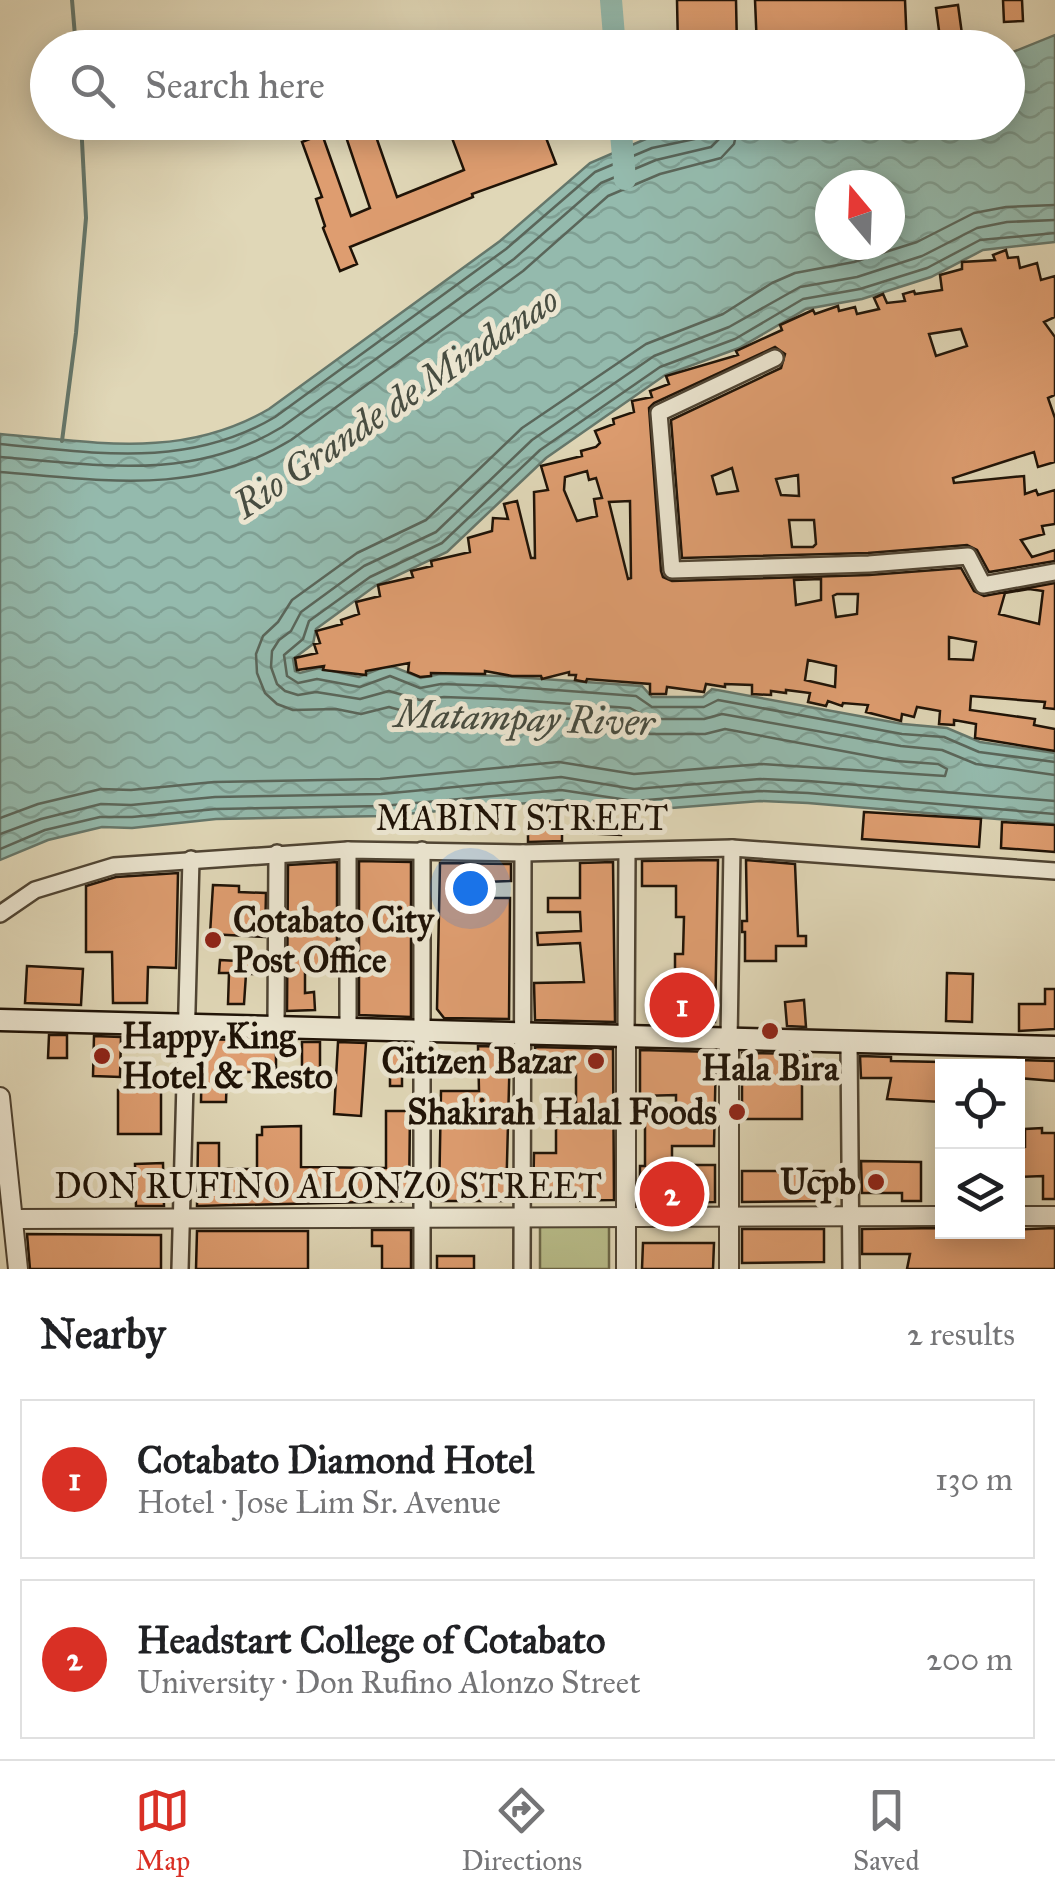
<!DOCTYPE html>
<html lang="en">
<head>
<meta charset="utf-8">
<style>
  body { margin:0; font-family:"IM FELL Great Primer",serif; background:#f6f6f6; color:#202124 }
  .controls { position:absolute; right:30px; bottom:30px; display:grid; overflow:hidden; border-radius:0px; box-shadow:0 5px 25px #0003 }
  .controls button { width:90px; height:90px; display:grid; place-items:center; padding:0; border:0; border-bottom:2px solid #e0e0e0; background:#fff; color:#202124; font:50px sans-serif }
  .compass { position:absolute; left:815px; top:170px; width:90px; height:90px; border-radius:50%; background:#fff; box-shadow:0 5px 25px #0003; rotate:341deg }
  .you { position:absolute; left:470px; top:888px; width:35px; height:35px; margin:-25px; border:8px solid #fff; border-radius:50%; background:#1a73e8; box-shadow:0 0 0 15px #1a73e833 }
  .badge { display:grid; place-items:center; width:65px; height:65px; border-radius:50%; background:#d93025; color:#fff; font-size:32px; font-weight:700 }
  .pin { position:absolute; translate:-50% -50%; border:5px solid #fff; box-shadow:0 2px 10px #0006 }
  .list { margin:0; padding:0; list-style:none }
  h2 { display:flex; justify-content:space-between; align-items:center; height:130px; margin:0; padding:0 40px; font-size:42px }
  h2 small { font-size:32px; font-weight:400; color:#757577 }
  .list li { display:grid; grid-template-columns:65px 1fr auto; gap:30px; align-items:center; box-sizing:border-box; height:160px; margin:0 20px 20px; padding:0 20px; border:2px solid #e0e0e0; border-radius:0px }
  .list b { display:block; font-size:38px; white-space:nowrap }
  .list p { margin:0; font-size:32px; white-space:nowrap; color:#757577 }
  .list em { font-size:32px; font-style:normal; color:#757577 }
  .icon { flex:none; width:55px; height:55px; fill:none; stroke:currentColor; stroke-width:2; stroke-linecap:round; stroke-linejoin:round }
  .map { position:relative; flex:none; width:1055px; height:1269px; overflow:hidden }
  .search { position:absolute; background:#fff; box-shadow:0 5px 25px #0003; left:30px; right:30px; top:30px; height:110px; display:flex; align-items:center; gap:25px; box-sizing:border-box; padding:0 35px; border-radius:55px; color:#757577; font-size:38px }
  .sheet { height:490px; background:#fff }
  nav { display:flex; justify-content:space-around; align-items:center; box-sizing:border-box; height:140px; border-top:2px solid #e0e0e0; background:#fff; font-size:28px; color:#757577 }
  nav a { display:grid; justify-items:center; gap:5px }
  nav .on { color:#d93025 }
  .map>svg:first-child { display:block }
  .green { fill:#b8bd8a; stroke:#6c6848; stroke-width:2.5 }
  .water { fill:url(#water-waves); stroke:#65776b; stroke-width:2.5; fill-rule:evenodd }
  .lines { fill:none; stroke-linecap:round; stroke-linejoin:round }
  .shore { stroke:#5a665a; stroke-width:2.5 }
  .stream { stroke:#65776b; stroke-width:4 }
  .river { stroke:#94baad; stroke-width:22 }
  .building { fill:#de9d70; stroke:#1f1307; stroke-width:2.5; fill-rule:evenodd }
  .minor-casing { stroke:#4f4433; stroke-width:20 }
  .tertiary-casing { stroke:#4f4433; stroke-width:22 }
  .secondary-casing { stroke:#1f1307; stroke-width:25 }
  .minor { stroke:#ebe5d0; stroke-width:15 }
  .tertiary { stroke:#ebe5d0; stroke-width:18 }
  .secondary { stroke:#ebe5d0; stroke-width:20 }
  .poi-dot { fill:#8f2418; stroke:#ebe5d0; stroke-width:4 }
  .labels { text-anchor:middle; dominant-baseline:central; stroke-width:10; stroke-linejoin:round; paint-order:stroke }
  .street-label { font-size:35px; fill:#1f1307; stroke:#ebe5d0 }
  .poi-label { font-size:35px; font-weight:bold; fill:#1f1307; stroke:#ebe5d0; text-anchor:end }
  .water-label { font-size:38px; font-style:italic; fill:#484d41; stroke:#ebe5d0 }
</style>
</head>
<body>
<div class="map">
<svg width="1055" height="1269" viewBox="0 0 1055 1269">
  <defs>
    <pattern id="water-waves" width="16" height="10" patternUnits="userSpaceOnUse" patternTransform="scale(2.5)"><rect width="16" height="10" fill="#94baad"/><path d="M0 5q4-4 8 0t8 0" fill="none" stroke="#7f9f93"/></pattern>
  </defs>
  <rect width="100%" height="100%" fill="#e0d7b7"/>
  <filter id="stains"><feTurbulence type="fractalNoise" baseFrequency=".002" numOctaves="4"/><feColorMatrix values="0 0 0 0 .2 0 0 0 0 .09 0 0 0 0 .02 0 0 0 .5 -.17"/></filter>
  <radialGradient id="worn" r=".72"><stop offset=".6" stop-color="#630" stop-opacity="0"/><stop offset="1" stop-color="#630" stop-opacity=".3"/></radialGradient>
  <rect class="green" x="540" y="1226" width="69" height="43"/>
  <path class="water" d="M1055,35V242L983,250L931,277L862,299L806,309L739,348L665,375L546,458L447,552L375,586L316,629L313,644L293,659L295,671L300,673L319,668L359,677L389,665L421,678L440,674L500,676L642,686L652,697H703L712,689L903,724L947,728L980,742L1055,753V824L808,803L760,801L633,811L562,800L383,816L216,819L132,828L102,827L48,840L0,860V434C95,442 182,460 269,409L500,241L590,163L648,138L733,123L1008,122V54ZM830,185H890V245H830Z"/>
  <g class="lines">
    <g class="shore">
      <polyline points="1055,220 1007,222 977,228 922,256 857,277 800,287 729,327 654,356 532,440 436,532 364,566 301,612 291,631 279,640 272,651 271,667 277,684 285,691 298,695 316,692 360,699 389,691 420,700 444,697 499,699 630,708 651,719 704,719 722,714 901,746 942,750 976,764 1055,775"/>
      <polyline points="1055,233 980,240 927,268 860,289 803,299 735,339 660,367 540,450 442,543 370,577 309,621 303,639 284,655 287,676 298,683 317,679 360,687 390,676 420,688 441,684 500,686 636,696 652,707 704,707 718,700 902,734 944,737 979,752 1055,762"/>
      <path d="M0,444C96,453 188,469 275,417L506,249L595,172L652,148L704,137L710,131L711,122"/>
      <path d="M0,457C99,465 192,482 282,427L514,259L601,183L656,160L711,147L721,137L724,122"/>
      <path d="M0,472C103,480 198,497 291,440L523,271L608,196L660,174L721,158L734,144L739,122"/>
      <polyline points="0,818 38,804 101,789 131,790 214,782 380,779 559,762 634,774 762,764 945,776 947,769 938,764 896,761 725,729 705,734 650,734 623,723 520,715 447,712 419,715 389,707 361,714 336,709 293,710 277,704 265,693 257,673 256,654 263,636 278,622 292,600 357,553 426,520 522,428 646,344 723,314 772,283 795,273 854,262 917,242 974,213 1006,207 1055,205"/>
      <polyline points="0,834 41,819 101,804 131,805 215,797 381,794 561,777 634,789 760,779 808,781 1055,801"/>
      <polyline points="0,849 45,830 100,817 132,817 216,809 382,806 561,790 634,801 760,791 808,793 1055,814"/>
    </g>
    <g class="stream">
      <polyline points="72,0 76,48"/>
      <polyline points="62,441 76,333 86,218 81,122"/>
    </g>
    <g class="river">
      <polyline points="611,0 615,48"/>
      <polyline points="620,122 625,179"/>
    </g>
  </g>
  <g class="building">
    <polygon points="677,0 736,0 737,48 678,48"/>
    <polygon points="755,0 905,0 907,48 757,48"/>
    <polygon points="1003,0 1022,0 1023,21 1004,22"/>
    <polygon points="958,5 962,34 940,38 936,8"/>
    <polygon points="341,122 371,122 397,197 464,170 446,122 540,122 556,164 472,194 473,197 350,247 357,264 340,271 323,228 325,226 316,199 322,197 302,142 322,134 351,216 370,208"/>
    <path d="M1006,250L1008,258L1018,257L1020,268L1037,263L1041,280L1055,276V317L1044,322L1055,337V395L1048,398L1055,418V462L1038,467L1034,452L953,478L954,483L1024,476L1025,494L1036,490L1038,495L1055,490V524L1042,526L1044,534L1021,540L1032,557L1055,550V561L989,572L977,550L967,545L868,553L682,558L671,420L781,368L785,354L775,347L654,403L649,408L661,571L663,577L672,581L869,575L961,568L974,591L984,596L1055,583V709L1044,708L1045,702L971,696L970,710L1035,719L1034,725L1055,729V751L975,738L976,724L954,720V725L939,724L940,711L917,707L914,717L902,714L901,721L866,712L868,705L843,703L842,706L828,701L826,706L808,702L810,693L786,690V693L771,691V695L752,694V685L725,684V687L706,684L704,692L667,687L666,694H650V684L587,679L586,682L575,680L576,675H569V672L542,679L541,676H512L485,671V674L431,673V676L420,677L408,672L409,663L366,671V675L323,670L324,666L297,670L295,658L317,653L314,644L320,643L316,631L342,624L341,620L359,614L356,602L380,596L378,585L413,577L411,571L432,566L431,561L470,552L468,538L492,531L493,518L508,519L504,504L517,501L531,558H535L534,492L548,490L541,466L582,456L581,451L596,447L600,443L595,431L614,424L613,419L634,412L632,401L652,397L650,391L669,384L666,376L738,355L736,351L782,330L780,325L813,310L815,314L838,306L839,311L855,307L857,314L879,309L874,298L883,294L887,303L905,301L903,294L914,291L915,294L942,290L940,275L962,269V262L995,260L993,255ZM961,329L967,346L936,356L929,334ZM732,468L738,491L717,494L712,476ZM587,471L589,480L596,478L602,498L594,499L597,516L577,521L564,490L565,477ZM798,475L799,496L781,495L776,479ZM630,501L631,578L628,579L609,502ZM789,520H814L816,544L813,547H792ZM821,579V600L796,605L794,580ZM1029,589L1043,591L1039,624L999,614L1005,593ZM837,594H858L857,614L836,617L833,596ZM949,637L976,642L973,660L949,659ZM808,660L836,666L835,687L805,680Z"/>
    <polygon points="864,812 981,819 979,847 862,839"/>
    <polygon points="562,821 562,841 528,842 528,822"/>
    <polygon points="583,821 621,821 621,835 583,833"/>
    <polygon points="1002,822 1055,825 1055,852 1001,848"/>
    <polygon points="718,860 715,1022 675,1022 675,954 683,954 684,917 676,917 676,886 642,886 642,861"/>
    <polygon points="746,860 795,864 798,936 806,936 806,946 776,946 776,961 745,961 745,932 742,932 742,921 747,921"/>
    <polygon points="359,861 411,862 411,1017 359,1015"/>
    <polygon points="337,862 337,972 305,973 305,993 314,992 315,1010 287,1011 288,865"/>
    <polygon points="613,862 615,1022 535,1020 534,983 584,982 580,943 538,945 537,933 581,931 580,912 548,912 548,898 580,898 580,863"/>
    <polygon points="440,863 511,864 511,881 485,882 485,898 510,898 509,1019 444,1018 437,1009"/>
    <polygon points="178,873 176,968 148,967 147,1003 113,1003 112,952 86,952 86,886 116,877"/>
    <polygon points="213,885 239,886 239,892 266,893 265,937 210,934"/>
    <polygon points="220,960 255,962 255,974 246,974 244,1004 228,1004 229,973 219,973"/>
    <polygon points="27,966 83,969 81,1005 25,1003"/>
    <polygon points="947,973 973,974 972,1022 946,1021"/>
    <polygon points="1045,989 1055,989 1055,1029 1019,1031 1019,1004 1045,1004"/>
    <polygon points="804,1000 806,1027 787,1026 785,1002"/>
    <polygon points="49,1035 67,1035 67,1058 48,1058"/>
    <polygon points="94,1036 121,1037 120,1077 93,1076"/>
    <polygon points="202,1039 276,1041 276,1072 227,1072 226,1102 201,1102"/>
    <rect x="302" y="1042" width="18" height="37"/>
    <polygon points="338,1042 366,1043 361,1116 334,1114"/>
    <polygon points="478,1046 510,1047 506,1201 439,1201 441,1091 479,1091"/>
    <polygon points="535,1047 613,1049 614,1200 533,1201 534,1153 556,1153 556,1115 574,1115 576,1108 576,1074 536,1076"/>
    <rect x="390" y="1049" width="12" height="37"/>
    <polygon points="640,1050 716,1052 714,1146 672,1146 672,1165 715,1165 715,1202 640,1203 640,1166 645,1166 645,1119 676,1119 676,1095 640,1096"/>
    <polygon points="742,1053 809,1054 809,1079 802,1079 802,1119 742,1119"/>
    <polygon points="860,1056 891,1057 891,1061 942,1062 942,1102 887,1099 891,1078 861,1078"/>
    <polygon points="1018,1060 1055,1061 1055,1081 1018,1078"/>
    <polygon points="161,1089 161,1134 118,1134 118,1090"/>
    <polygon points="386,1111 410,1111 409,1201 197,1206 198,1143 219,1143 219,1169 257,1169 257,1135 262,1135 262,1127 301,1126 301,1167 386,1168"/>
    <polygon points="1042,1128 1042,1133 1055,1133 1055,1199 1043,1199 1043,1176 1018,1177 1018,1148 1025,1147 1025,1129"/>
    <polygon points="861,1161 921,1162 921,1201 902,1201 902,1193 862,1193"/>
    <polygon points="163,1163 164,1206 136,1206 135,1164"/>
    <polygon points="742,1171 824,1171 824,1201 742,1202"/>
    <polygon points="942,1228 942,1232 1055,1228 1055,1269 907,1269 910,1254 862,1254 862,1229"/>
    <polygon points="742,1229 824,1229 824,1262 742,1263"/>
    <polygon points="372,1230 411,1230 411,1269 382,1269 382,1246 372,1246"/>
    <polygon points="197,1231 308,1231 308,1269 196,1269"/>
    <polygon points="27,1234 161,1235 161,1269 30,1269"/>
    <polygon points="643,1243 714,1243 713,1269 642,1269"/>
    <rect x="437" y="1256" width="37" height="13"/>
  </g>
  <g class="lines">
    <g class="minor-casing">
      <g id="minor">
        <polyline points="775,358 659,413 672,570 869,564 968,556 983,585 1055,572"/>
        <polyline points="348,850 348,1030"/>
        <polyline points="0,914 35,890 114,866 348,850 523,853 732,848 1055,871"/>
        <polyline points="276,1027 277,853"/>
        <polyline points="626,1038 627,853"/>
        <polyline points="729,1041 732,848"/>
        <polyline points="849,1044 851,1269"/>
        <polyline points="180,1269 191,859"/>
        <polyline points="422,1269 422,850"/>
        <polyline points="522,1269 523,853"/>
      </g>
    </g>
    <g class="tertiary-casing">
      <g id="tertiary">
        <polyline points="626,1038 626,1269"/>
        <polyline points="729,1041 729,1269"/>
        <polyline points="0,1097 18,1269"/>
        <polyline points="1018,1216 1055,1216"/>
        <polyline points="14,1219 942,1216"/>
      </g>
    </g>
    <g class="secondary-casing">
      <polyline id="secondary" points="0,1020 1055,1047"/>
    </g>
    <use href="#minor" class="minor"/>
    <use href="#tertiary" class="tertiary"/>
    <use href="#secondary" class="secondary"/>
  </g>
  <g class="poi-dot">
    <circle cx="213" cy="940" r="10"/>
    <circle cx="770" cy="1031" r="10"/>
    <circle cx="102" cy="1056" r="10"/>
    <circle cx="596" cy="1061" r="10"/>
    <circle cx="737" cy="1112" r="10"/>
    <circle cx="876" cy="1182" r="10"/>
  </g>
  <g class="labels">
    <g class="street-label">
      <text x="522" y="818">MABINI STREET</text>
      <text x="328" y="1186">DON RUFINO ALONZO STREET</text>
    </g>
    <g class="poi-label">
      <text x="233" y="920" text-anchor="start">Cotabato City<tspan x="233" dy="40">Post Office</tspan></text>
      <text x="122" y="1036" text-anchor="start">Happy King<tspan x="122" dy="40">Hotel &amp; Resto</tspan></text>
      <text x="576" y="1061">Citizen Bazar</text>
      <text x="770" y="1068" text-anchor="middle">Hala Bira</text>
      <text x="717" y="1112">Shakirah Halal Foods</text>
      <text x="856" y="1182">Ucpb</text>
    </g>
    <g class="water-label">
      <text transform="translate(396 402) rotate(-34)">Rio Grande de Mindanao</text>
      <text transform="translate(525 718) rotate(2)">Matampay River</text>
    </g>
  </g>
  <rect width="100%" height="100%" filter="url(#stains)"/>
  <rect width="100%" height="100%" fill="url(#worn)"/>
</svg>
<div class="controls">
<button><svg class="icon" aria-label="locate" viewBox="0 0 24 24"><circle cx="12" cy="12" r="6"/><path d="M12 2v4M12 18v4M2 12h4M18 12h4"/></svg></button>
<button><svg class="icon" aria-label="layers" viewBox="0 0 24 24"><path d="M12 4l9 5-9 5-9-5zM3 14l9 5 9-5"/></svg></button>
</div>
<svg class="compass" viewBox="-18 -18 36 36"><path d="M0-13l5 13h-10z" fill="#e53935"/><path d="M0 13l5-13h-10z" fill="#757577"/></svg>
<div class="you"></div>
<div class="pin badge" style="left:682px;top:1005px">1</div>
<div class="pin badge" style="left:672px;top:1194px">2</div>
<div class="search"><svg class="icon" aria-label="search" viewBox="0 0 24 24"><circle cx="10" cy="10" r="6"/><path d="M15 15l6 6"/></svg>Search here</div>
</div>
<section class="sheet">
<h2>Nearby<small>2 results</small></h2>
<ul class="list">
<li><span class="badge">1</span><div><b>Cotabato Diamond Hotel</b><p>Hotel · Jose Lim Sr. Avenue</p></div><em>130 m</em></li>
<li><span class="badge">2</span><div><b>Headstart College of Cotabato</b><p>University · Don Rufino Alonzo Street</p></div><em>200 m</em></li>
</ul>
</section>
<nav>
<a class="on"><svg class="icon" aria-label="map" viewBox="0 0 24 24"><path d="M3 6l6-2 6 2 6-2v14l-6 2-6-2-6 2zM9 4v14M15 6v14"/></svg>Map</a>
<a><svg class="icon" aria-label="directions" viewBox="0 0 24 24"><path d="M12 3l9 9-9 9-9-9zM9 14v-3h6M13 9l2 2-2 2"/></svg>Directions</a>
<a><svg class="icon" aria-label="saved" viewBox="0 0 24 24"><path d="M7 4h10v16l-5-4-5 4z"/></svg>Saved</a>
</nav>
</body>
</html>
